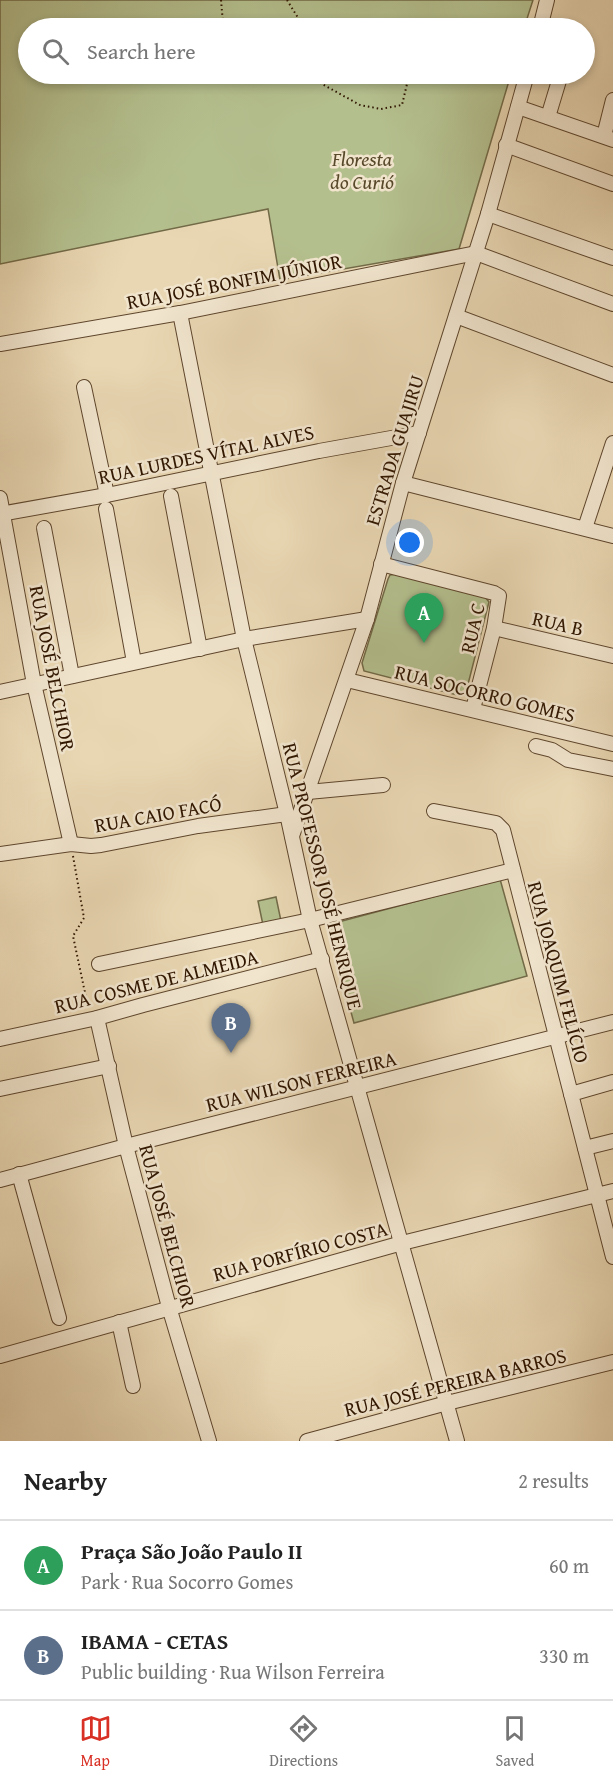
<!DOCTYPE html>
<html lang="en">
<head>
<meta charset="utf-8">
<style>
  body { margin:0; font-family:"Gentium Book Plus",serif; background:#f6f6f6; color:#222 }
  .you { position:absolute; left:410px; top:543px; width:21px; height:21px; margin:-15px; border:4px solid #fff; border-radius:50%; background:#1a73e8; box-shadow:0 0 0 9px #1a73e833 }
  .badge { display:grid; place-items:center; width:39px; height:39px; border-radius:50%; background:#d93025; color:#fff; font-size:20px; font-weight:700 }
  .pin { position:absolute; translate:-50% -50px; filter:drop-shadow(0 2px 3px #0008) }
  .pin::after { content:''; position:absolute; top:32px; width:21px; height:18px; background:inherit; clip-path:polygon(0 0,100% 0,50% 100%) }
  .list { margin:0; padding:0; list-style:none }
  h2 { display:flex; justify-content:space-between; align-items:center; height:78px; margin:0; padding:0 24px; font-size:26px }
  h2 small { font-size:20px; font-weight:400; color:#767676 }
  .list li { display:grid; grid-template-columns:39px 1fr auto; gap:18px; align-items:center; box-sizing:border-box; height:90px; padding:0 24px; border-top:2px solid #e0e0e0 }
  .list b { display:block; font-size:22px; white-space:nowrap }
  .list p { margin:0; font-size:20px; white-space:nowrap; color:#767676 }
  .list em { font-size:20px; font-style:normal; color:#767676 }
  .icon { flex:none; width:33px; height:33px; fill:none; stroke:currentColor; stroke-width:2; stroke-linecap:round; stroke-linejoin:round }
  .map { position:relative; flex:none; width:613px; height:1441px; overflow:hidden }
  .search { position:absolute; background:#fff; box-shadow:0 3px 9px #0003; left:18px; right:18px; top:18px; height:66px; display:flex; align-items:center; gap:15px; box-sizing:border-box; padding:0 21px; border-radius:33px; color:#767676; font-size:22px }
  .sheet { height:258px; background:#fff }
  nav { display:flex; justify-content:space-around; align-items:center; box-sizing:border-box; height:84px; border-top:2px solid #e0e0e0; background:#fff; font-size:16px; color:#767676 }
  nav a { display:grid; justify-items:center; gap:3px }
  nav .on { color:#d93025 }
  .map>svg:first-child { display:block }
  .green { fill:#b4bf8e; stroke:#726a47; stroke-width:1.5 }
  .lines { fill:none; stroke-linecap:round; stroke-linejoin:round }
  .minor-casing { stroke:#5e462d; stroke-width:16 }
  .path { stroke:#301600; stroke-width:2; stroke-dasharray:1.5 3; stroke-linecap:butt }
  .minor { stroke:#f1e5ce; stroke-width:14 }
  .labels { text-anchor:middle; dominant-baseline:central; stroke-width:5; stroke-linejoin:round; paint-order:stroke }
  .park-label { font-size:20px; font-style:italic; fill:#58492b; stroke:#f1e5ce }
  .street-label { font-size:20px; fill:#301600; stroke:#f1e5ce }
</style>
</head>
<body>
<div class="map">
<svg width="613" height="1441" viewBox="0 0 613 1441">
  <rect width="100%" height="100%" fill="#e9d7b3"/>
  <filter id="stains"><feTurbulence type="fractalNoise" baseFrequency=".00333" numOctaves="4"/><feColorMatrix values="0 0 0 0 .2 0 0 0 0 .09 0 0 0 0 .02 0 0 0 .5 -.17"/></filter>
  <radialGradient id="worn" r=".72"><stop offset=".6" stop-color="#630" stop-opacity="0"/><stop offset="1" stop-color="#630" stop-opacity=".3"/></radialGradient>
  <g class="green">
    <polygon points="0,0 533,0 524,28 28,28 28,74 511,74 459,249 280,280 268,209 0,264"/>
    <polygon points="396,574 485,597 489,602 466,692 461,696 364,671 362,663 388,579 390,575"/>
    <polygon points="500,879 527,976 354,1023 327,925"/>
    <polygon points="276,897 281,921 263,925 258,901"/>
  </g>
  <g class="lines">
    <g class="minor-casing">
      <g id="minor">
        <polyline points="540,28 547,0"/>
        <polyline points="518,107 613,140"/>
        <polyline points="548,117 561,74"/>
        <polyline points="604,136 613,100"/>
        <polyline points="506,145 613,184"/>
        <polyline points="488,214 613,258"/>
        <polyline points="180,313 244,639 287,814 310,920 457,1441"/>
        <polyline points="456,316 613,375"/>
        <polyline points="0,344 180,313 476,253 613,304"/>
        <polyline points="84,387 107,495"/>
        <polyline points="403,483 613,536"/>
        <polyline points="171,496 200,649"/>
        <polyline points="0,498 34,684 71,844"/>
        <polyline points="106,509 134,662"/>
        <polyline points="0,514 107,495 319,451 419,433"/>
        <polyline points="44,528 72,676"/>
        <polyline points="585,528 613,443"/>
        <polyline points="381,564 494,593 499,596 494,628 473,709"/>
        <polyline points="494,628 613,656"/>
        <polyline points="347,680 613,744"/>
        <polyline points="0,692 244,639 367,619"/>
        <polyline points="536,746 552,750 568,760 613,769"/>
        <polyline points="308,792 383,785"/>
        <polyline points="434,811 496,823 503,830 613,1257"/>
        <polyline points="292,836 367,619 403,483 488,214 527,74"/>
        <polyline points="0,854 71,844 91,846 101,845 198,826 287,814"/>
        <polyline points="99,964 310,920 513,870"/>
        <polyline points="97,1018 126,1146 169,1307 209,1441"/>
        <polyline points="0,1039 97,1018 143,1005 322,959"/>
        <polyline points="0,1089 109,1066"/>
        <polyline points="571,1094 613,1082"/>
        <polyline points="585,1148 613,1141"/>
        <polyline points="19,1174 59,1318"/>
        <polyline points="0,1180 126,1146 613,1022"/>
        <polyline points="119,1322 133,1386"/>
        <polyline points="0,1356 402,1243 613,1191"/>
        <polyline points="307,1441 447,1403 613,1362"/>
      </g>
    </g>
    <g class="path">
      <polyline points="221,0 223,23 227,28"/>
      <polyline points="287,0 300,21 317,28"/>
      <polyline points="304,74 360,105 381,109 402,105 407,84 402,74"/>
      <polyline points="73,856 84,918 73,936 88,1007"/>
    </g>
    <use href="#minor" class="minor"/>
  </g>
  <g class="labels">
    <g class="park-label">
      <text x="362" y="158">Floresta<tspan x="362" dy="23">do Curió</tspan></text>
    </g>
    <g class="street-label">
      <text transform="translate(234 281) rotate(-11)">RUA JOSÉ BONFIM JÚNIOR</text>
      <text transform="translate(394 450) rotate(-73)">ESTRADA GUAJIRU</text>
      <text transform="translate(206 454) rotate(-12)">RUA LURDES VÍTAL ALVES</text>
      <text transform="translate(558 623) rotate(13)">RUA B</text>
      <text transform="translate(472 628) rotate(-77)">RUA C</text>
      <text transform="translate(53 668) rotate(79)">RUA JOSÉ BELCHIOR</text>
      <text transform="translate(485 693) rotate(14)">RUA SOCORRO GOMES</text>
      <text transform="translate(158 814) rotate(-10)">RUA CAIO FACÓ</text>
      <text transform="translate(323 876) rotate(76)">RUA PROFESSOR JOSÉ HENRIQUE</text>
      <text transform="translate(559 972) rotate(75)">RUA JOAQUIM FELÍCIO</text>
      <text transform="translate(156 981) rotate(-14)">RUA COSME DE ALMEIDA</text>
      <text transform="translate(301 1081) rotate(-14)">RUA WILSON FERREIRA</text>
      <text transform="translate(168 1226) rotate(75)">RUA JOSÉ BELCHIOR</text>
      <text transform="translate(300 1251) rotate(-15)">RUA PORFÍRIO COSTA</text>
      <text transform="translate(455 1382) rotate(-14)">RUA JOSÉ PEREIRA BARROS</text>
    </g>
  </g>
  <rect width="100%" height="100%" filter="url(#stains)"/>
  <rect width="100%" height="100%" fill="url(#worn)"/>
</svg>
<div class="you"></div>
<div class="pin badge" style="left:424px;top:643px;background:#2e9e5b">A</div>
<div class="pin badge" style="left:231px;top:1053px;background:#5c6f8a">B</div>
<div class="search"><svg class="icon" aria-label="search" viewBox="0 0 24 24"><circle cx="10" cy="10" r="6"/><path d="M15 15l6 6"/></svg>Search here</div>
</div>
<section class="sheet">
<h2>Nearby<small>2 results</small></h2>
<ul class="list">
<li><span class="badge" style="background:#2e9e5b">A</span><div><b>Praça São João Paulo II</b><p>Park · Rua Socorro Gomes</p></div><em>60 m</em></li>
<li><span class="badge" style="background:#5c6f8a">B</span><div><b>IBAMA - CETAS</b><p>Public building · Rua Wilson Ferreira</p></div><em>330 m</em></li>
</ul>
</section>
<nav>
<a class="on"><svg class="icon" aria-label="map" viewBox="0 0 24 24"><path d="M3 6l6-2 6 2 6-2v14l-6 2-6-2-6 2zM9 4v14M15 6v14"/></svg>Map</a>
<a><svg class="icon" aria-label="directions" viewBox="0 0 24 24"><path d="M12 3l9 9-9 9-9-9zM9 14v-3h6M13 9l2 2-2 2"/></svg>Directions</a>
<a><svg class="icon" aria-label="saved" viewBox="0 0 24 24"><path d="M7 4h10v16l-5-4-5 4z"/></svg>Saved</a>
</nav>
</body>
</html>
